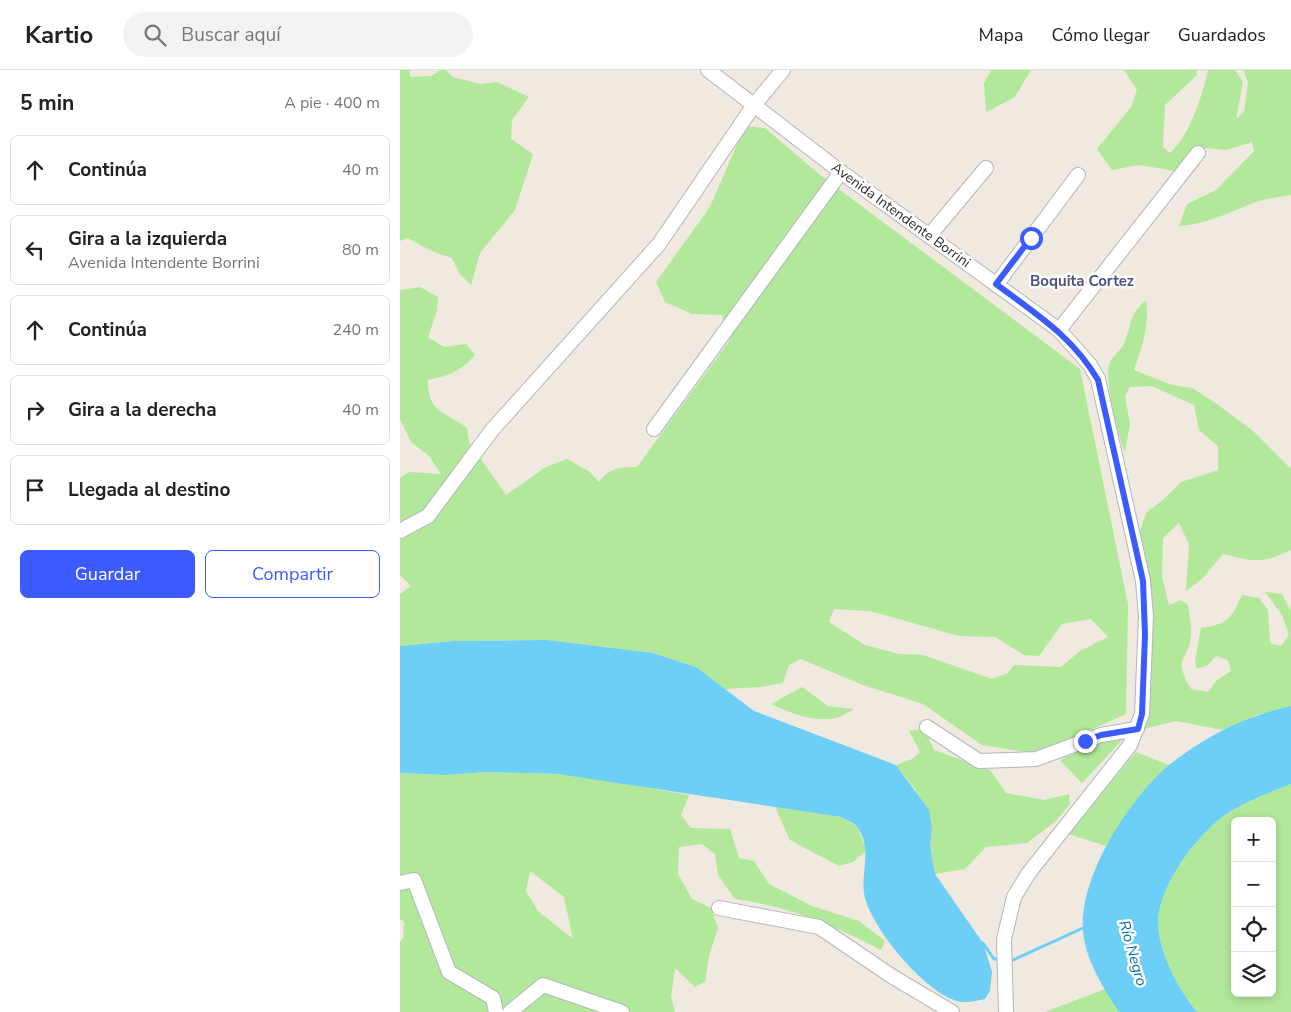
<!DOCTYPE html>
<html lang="es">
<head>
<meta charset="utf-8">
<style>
  body { margin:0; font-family:"Nunito Sans",sans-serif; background:#f2f2f2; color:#222 }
  .controls { position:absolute; right:15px; bottom:15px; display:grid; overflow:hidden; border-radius:8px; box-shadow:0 2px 8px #0003 }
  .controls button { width:45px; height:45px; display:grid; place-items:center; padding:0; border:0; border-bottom:1px solid #e0e0e0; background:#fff; color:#222; font:25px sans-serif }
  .stop { position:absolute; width:15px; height:15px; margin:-11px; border:4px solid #3c5bff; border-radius:50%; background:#fff }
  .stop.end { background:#3c5bff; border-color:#fff; box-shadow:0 1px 5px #0008 }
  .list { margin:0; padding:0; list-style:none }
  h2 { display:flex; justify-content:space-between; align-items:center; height:65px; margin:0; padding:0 20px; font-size:21px }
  h2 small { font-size:16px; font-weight:400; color:#767676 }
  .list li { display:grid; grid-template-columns:32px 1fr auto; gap:15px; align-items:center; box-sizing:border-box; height:70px; margin:0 10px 10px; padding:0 10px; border:1px solid #e0e0e0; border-radius:8px }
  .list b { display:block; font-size:19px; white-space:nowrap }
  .list p { margin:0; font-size:16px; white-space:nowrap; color:#767676 }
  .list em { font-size:16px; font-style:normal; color:#767676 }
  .actions { display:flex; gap:10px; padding:15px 20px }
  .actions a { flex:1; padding:11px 0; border:1px solid #3c5bff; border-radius:8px; text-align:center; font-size:18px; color:#3c5bff }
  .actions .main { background:#3c5bff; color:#fff }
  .icon { flex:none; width:28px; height:28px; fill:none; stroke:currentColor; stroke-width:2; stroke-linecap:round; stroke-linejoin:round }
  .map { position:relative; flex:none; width:891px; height:942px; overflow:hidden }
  header { display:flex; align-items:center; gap:30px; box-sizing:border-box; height:70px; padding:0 25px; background:#fff; border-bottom:1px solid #e0e0e0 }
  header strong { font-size:24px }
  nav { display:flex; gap:28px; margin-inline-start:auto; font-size:18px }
  .search { width:350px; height:45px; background:#f2f2f2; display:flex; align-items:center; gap:12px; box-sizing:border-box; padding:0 18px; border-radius:28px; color:#767676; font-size:19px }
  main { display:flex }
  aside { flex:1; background:#fff }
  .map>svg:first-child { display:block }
  .green { fill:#b2e899; fill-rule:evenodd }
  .water { fill:#6dcef6 }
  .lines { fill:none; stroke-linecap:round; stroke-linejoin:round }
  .stream { stroke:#6dcef6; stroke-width:3 }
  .minor-casing { stroke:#b3b5c1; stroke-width:16 }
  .minor { stroke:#fff; stroke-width:14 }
  .route { stroke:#3c5bff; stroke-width:6 }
  .labels { text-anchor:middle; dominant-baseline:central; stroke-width:5; stroke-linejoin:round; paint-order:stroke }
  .street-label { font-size:14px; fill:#2d2d2d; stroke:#fff }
  .neighbourhood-label { font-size:15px; font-weight:bold; fill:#4a5281; stroke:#fff }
  .water-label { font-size:15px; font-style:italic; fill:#066ca9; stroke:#fff }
</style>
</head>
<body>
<header>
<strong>Kartio</strong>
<div class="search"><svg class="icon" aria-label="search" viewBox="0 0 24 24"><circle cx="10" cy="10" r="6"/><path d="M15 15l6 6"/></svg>Buscar aquí</div>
<nav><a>Mapa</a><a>Cómo llegar</a><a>Guardados</a></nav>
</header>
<main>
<aside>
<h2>5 min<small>A pie · 400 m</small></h2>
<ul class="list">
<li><svg class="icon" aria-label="ahead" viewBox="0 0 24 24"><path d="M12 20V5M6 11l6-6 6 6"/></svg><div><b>Continúa</b></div><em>40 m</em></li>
<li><svg class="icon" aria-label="left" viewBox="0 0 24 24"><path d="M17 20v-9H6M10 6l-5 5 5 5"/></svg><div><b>Gira a la izquierda</b><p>Avenida Intendente Borrini</p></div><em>80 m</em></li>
<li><svg class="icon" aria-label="ahead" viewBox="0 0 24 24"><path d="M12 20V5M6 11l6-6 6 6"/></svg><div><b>Continúa</b></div><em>240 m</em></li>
<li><svg class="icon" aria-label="right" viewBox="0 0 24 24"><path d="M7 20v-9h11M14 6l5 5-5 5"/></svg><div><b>Gira a la derecha</b></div><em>40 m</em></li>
<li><svg class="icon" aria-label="arrive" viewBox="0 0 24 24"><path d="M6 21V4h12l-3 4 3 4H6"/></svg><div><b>Llegada al destino</b></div></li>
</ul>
<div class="actions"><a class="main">Guardar</a><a>Compartir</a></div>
</aside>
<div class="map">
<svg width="891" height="942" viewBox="0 0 891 942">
  <rect width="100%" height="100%" fill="#efe9df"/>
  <g class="green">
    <polygon points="0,0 10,0 10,7 31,6 41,0 46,0 53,7 80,14 97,12 129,27 112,50 111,69 133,84 115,140 80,183 71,215 59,203 52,188 34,182 7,168 0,171"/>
    <polygon points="591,0 631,0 615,27 586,42 584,13"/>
    <path d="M724,0H797V5L765,35L763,77L770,83C789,67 803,24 808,0H835L843,12L836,49L844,42L848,12L843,0H891V125C879,127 865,129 853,133C828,143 807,154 779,156L787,134L816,120L854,81L852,72L827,80L806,78L775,101L739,95L712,100L697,79L731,37L737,20Z"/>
    <path d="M345,56L365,58L420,105L680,299L728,534L726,644L638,684L582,675L523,634L463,615L401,589L389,595L383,613L361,617L325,619L296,597L253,583L147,570L54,571L0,576V524L11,516L0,505V408L9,402L41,404L29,386L11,372L0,349V220L20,217L38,227L37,241L28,267L44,277L66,274L75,285C60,302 50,305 28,310C28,344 43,340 67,358L69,372L106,425L146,397L167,389L190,402L199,412C209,398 221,397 237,397L330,270L322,245L292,244L265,232L256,212L310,137ZM434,539L470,541L559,566L595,567L624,585L639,586L662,554L691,549L708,567L680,581L661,597L614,595L608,603L592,609L523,585L499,584L465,575L429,552Z"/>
    <path d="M746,230C750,254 742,277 734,300L772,315L792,318L814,332L852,360L891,399V480C862,494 853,492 823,484L802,509L786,521L789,474L779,453L763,468L762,507L769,535L781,530L788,535C789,545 792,557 791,567C787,595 772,585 791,619L808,622L817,610L831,601L828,590L816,586L808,595L797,599L795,591L801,558C828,554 831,549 842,525L859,528L868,540L870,573L881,576L889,565L882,545L865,522L882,524L891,541V636L857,645L823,660L776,651L744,659L748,509L740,461L746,443L764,429L781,412L818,400V376L799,360L794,335L752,316L730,317L725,326L730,354L725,382C717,364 705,314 709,295C711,287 721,281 724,273C733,253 728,246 746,230Z"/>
    <path d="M402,617L428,636L454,639C448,642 442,646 436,648C415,653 390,643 371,634Z"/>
    <polygon points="520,659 528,667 534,680 590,700 606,723 645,730 669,724 670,734 656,751 627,773 586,777 565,799 535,804 530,775 532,760 515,719 496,695 512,689 520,682 509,661"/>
    <polygon points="705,668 723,669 682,713 660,690"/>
    <polygon points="736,682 769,695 734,733 706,776 668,764"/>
    <path d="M86,702L158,704L198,709L289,725L281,745L291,758L330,759L339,788L354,791L369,814L412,836L459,851L485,871L481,880C434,855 388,836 335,829L318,805L315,784L302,774L279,777L278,804L292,829L311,838L318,858L309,886L305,912L295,917L275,898L271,927L275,942H0V872L3,868L4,852L0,849V703L45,705ZM130,801L164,827L173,869L138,841L126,821Z"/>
    <path d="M891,714V942H797C779,920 758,882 758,852C759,815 796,766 825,745C844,732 870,722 891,714ZM835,751H872V923H835Z"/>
    <polygon points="375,737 441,747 457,757 467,780 453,792 439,796 390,770"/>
    <polygon points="705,919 719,942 645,942"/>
  </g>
  <g class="water">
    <path d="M147,570L253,583L296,597L354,641L496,695L529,740L532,760L530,775L535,804L583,873L592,902L590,921L585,929C576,931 563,934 554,930C523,919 474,861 465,828C459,805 474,778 457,757C454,753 446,750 441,747L158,704L86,702L45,705L0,703V576L54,571Z"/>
    <path d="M891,636V714C870,722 844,732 825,745C796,766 759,815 758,852C758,882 779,920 797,942H719C704,919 684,888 683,859C680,805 729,729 769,695C804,667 847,645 891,636Z"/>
  </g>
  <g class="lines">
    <g class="stream">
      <polyline points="583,873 594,889 602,889"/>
      <polyline points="608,890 613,890 683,858"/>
    </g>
    <g class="minor-casing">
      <g id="minor">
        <polyline points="308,0 441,102 659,260 690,295 698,309 743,511 746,546 742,644 730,675 628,804 614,827 604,869 606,942"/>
        <polyline points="529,166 586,98"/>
        <polyline points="596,215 678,105"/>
        <polyline points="659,260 798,83"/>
        <polyline points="254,359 441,102"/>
        <polyline points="0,461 28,446 92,360 259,174 354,35 383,0"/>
        <polyline points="527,657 579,691 636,689 701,665 737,659"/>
        <polyline points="0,813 14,810 49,902 93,928 96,942"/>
        <polyline points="319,838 419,857 493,907 552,942"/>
        <polyline points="110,942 143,915 222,942"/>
      </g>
    </g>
    <use href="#minor" class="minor"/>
  </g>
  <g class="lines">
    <path class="route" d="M631,168L596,214C636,244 672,266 698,310L743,511L745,565L742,644L738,659L701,665L685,671"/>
  </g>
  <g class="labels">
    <g class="street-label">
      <text transform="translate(501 145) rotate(36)">Avenida Intendente Borrini</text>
    </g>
    <g class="neighbourhood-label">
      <text x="682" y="211">Boquita Cortez</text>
    </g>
    <g class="water-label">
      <text transform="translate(733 883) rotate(74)">Río Negro</text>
    </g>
  </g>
</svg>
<div class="controls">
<button>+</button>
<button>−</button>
<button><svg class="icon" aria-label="locate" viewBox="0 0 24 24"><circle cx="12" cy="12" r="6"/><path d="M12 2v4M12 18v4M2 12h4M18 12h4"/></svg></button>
<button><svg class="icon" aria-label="layers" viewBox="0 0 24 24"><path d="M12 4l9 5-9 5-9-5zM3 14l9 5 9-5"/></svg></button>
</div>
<div class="stop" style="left:631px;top:168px"></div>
<div class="stop end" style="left:685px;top:671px"></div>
</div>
</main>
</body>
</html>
